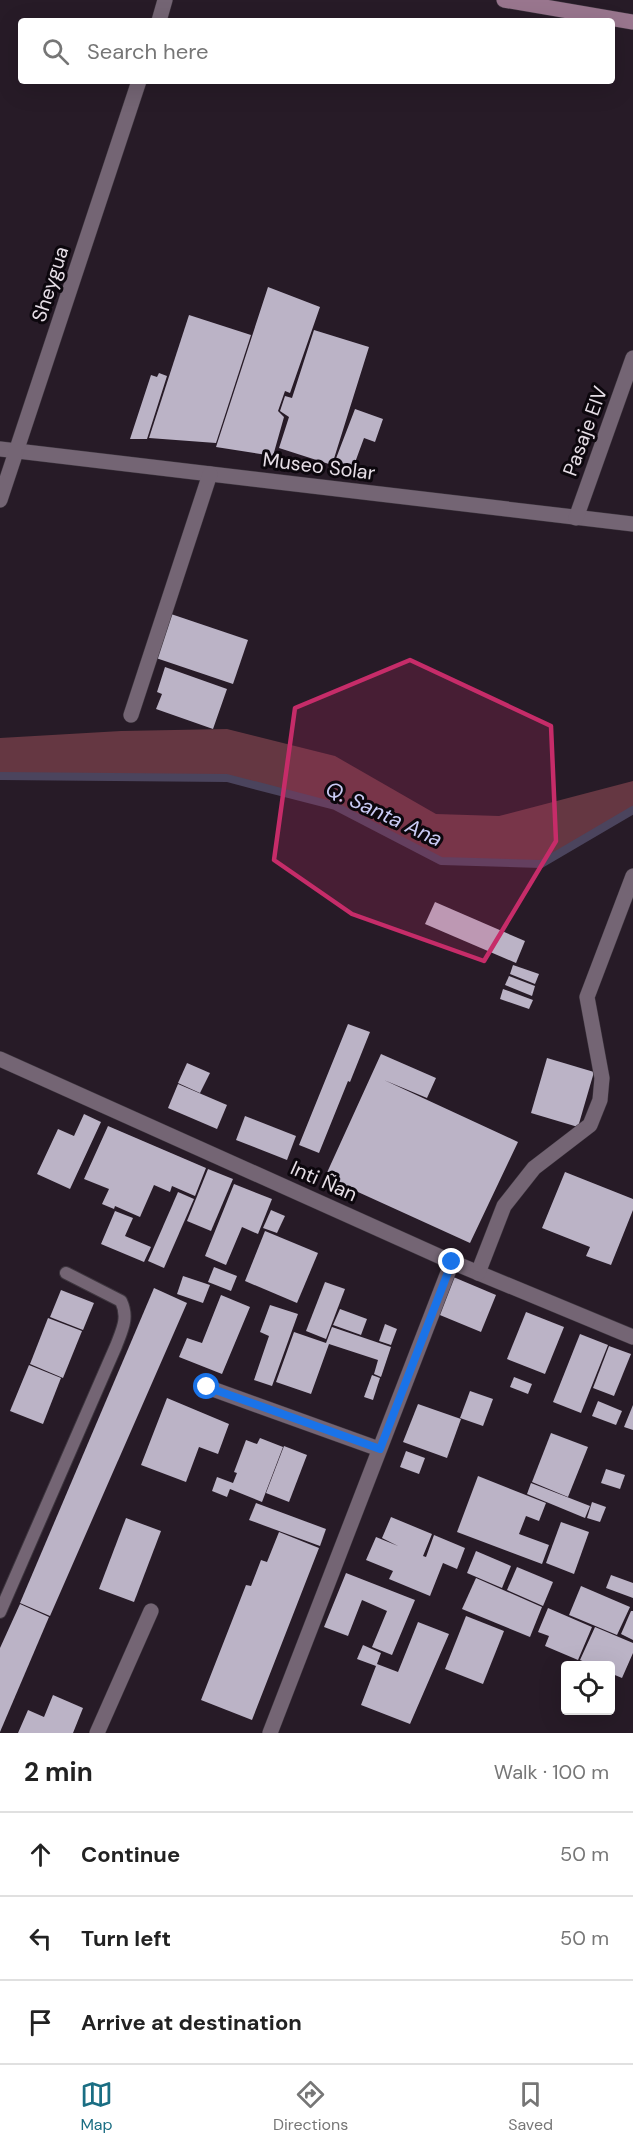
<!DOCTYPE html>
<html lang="en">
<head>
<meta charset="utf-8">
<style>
  body { margin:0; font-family:"DM Sans",sans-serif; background:#f2f2f2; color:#222 }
  .controls { position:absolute; right:18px; bottom:18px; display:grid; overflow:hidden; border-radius:6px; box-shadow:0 6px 24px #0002 }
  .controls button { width:54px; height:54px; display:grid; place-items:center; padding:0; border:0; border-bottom:2px solid #e0e0e0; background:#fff; color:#222; font:30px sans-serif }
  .stop { position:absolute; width:18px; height:18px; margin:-14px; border:4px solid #1a73e8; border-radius:50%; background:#fff }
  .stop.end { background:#1a73e8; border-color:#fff; box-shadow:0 2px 6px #0008 }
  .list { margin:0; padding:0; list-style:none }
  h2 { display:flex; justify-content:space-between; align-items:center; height:78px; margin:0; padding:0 24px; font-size:26px }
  h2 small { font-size:20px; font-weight:400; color:#767676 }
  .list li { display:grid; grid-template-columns:39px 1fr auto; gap:18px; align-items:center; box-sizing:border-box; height:84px; padding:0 24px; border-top:2px solid #e0e0e0 }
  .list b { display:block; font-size:22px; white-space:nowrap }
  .list em { font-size:20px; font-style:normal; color:#767676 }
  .icon { flex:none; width:33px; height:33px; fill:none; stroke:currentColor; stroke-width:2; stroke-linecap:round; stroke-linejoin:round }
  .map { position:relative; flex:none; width:633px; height:1733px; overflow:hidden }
  .search { position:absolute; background:#fff; box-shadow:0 6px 24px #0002; left:18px; right:18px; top:18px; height:66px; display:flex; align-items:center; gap:15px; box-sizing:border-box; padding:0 21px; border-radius:6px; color:#767676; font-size:22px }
  .sheet { height:330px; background:#fff }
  nav { display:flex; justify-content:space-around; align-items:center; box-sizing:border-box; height:84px; border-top:2px solid #e0e0e0; background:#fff; font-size:16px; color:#767676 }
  nav a { display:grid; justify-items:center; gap:3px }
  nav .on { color:#1a6e83 }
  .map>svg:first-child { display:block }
  .forest { fill:#653742 }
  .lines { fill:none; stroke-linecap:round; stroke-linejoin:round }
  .stream { stroke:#4b445d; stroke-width:8 }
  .building { fill:#bbb3c6 }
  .lane-casing { stroke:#3e363f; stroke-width:14 }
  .street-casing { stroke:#3e363f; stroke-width:16 }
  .secondary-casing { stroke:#3e363f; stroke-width:16 }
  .lane { stroke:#746574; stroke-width:12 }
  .street { stroke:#746574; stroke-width:15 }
  .secondary { stroke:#99768e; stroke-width:15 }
  .route { stroke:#1a73e8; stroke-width:8 }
  .marked { fill:#c62c69; fill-opacity:0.2; stroke:#c62c69; stroke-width:4.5; stroke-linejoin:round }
  .labels { text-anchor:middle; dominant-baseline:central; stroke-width:6; stroke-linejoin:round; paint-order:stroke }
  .street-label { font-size:20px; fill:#e6dee6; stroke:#0c070d }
  .water-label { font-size:21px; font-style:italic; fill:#cacbf5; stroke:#0c070d }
</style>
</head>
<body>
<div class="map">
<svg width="633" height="1733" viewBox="0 0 633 1733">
  <rect width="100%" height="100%" fill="#271b27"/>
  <polygon class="forest" points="227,729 335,756 436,814 499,816 633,781 633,811 629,811 541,864 441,861 335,806 227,778 0,776 0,738 121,731"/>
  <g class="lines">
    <polyline class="stream" points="0,776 227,778 335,806 441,861 541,864 633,810"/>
  </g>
  <g class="building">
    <polygon points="268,287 320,307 290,393 285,391 278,411 284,417 273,456 216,447"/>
    <polygon points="189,315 251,335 216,443 149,438"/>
    <polygon points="314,330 369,347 332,465 279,448 289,417 280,411 285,396 292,398"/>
    <polygon points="159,373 167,376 147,439 130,439 151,375 157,377"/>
    <polygon points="355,409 383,419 375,442 364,438 353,468 335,461"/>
    <polygon points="171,614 248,640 233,684 156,658"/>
    <polygon points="165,667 227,689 213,729 156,709 162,694 157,692"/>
    <polygon points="435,902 525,941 516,963 425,924"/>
    <polygon points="513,965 539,974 535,984 510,974"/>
    <polygon points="509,976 535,986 532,996 505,985"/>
    <polygon points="503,989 533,1000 529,1009 500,999"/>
    <polygon points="348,1024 370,1032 350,1082 348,1081 319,1153 299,1145"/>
    <polygon points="381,1054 436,1078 427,1098 384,1080 518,1142 470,1243 325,1177"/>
    <polygon points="547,1058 594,1072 578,1127 531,1113"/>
    <polygon points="187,1063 210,1073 200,1093 178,1083"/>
    <polygon points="178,1084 227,1105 217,1129 168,1108"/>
    <polygon points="84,1114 101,1122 70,1189 37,1174 58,1129 74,1136"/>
    <polygon points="245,1116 296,1136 287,1160 236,1140"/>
    <polygon points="108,1126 206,1168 195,1196 172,1186 170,1192 154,1185 140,1217 115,1206 114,1209 102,1204 109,1189 84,1179"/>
    <polygon points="208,1169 233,1179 211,1231 187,1221"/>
    <polygon points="565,1172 633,1199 633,1210 611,1265 586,1256 590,1247 542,1228"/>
    <polygon points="234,1184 272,1199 258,1234 242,1227 226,1265 205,1256"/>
    <polygon points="178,1192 194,1199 164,1268 148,1261"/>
    <polygon points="271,1210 285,1216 277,1233 263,1228"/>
    <polygon points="115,1211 133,1218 125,1236 151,1247 144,1262 101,1244"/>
    <polygon points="265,1231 318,1253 297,1303 245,1281"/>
    <polygon points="214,1267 237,1276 231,1291 208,1282"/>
    <polygon points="183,1276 210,1285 203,1303 177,1294"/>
    <polygon points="451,1276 496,1295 481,1332 435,1313"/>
    <polygon points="325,1282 345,1289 326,1339 306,1331"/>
    <polygon points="154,1288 187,1303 50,1616 20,1603"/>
    <polygon points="61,1290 94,1303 83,1330 50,1317"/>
    <polygon points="221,1295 250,1307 222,1374 179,1357 187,1338 202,1343"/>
    <polygon points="270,1305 298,1314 272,1386 254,1380 269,1336 260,1332"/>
    <polygon points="340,1309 367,1319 361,1335 333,1325"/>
    <polygon points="526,1312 564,1327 545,1374 507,1359"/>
    <polygon points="48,1318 82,1331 63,1378 30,1364"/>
    <polygon points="385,1324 397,1329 391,1345 379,1341"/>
    <polygon points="332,1327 391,1347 381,1377 374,1374 378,1360 329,1344 311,1394 276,1382 294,1332 326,1343"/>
    <polygon points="580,1334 608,1345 581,1413 553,1402"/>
    <polygon points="609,1346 631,1354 614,1396 593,1388"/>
    <polygon points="29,1365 61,1378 43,1424 10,1411"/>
    <polygon points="372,1375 380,1378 373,1400 364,1397"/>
    <polygon points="514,1377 532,1384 528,1394 510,1387"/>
    <polygon points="470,1391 493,1399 483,1426 460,1418"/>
    <polygon points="167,1398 229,1424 218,1454 199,1447 186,1482 141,1465"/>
    <polygon points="598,1401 622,1411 616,1425 592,1416"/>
    <polygon points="418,1404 461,1419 447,1458 403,1442"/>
    <polygon points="633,1405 633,1430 624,1427"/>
    <polygon points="551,1433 588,1447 568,1497 532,1482"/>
    <polygon points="260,1438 283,1447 262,1502 230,1489 227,1497 212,1491 217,1477 233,1483 237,1473 234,1472 246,1440 257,1444"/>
    <polygon points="284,1446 307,1455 289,1502 266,1493"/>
    <polygon points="406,1451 425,1458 419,1474 400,1467"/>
    <polygon points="606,1469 625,1475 620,1489 601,1483"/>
    <polygon points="478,1476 546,1503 539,1521 526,1516 519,1534 549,1545 542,1564 457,1532"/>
    <polygon points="531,1483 590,1506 585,1518 527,1494"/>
    <polygon points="592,1502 606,1507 600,1522 587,1518"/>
    <polygon points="256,1503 326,1529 320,1546 249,1520"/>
    <polygon points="391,1517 432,1534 423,1556 426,1557 434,1535 465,1548 457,1569 443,1563 430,1596 389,1579 393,1571 366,1560 376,1537 398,1546 382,1538"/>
    <polygon points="126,1518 161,1531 134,1602 99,1589"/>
    <polygon points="561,1522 589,1532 574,1574 546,1563"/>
    <polygon points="279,1532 319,1548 252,1720 201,1700 246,1585 251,1586 261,1560 267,1562"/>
    <polygon points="476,1551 511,1566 502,1588 467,1573"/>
    <polygon points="517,1567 553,1582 543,1606 507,1590"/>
    <polygon points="346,1573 415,1600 392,1655 372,1647 387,1611 362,1600 348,1636 324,1627"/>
    <polygon points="611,1575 633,1583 633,1598 606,1588"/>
    <polygon points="476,1578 542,1607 530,1637 462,1609"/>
    <polygon points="581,1586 630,1607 617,1635 569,1615"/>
    <polygon points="20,1604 49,1617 0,1732 0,1648"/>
    <polygon points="548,1608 592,1627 578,1660 545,1646 549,1636 538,1632"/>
    <polygon points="631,1611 633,1611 633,1640 621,1634"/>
    <polygon points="466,1616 504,1631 483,1684 445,1669"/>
    <polygon points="418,1622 449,1634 410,1724 361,1705 376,1666 357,1659 363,1645 381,1653 377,1664 398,1672"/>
    <polygon points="595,1627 633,1643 633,1653 622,1678 610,1673 610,1665 592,1665 580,1660"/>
    <polygon points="53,1695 83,1708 73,1733 18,1733 28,1710 44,1717"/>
  </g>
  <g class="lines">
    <g class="lane-casing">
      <path id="lane" d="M0,1612L116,1346C122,1330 129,1318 121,1301L66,1273"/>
    </g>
    <g class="street-casing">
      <g id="street">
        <polyline points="159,21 165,0"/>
        <polyline points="0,449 633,524"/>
        <polyline points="0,500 139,81"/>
        <polyline points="576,518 633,358"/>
        <polyline points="131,715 210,474"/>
        <polyline points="0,1059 452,1262 633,1337"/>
        <polyline points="478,1273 504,1206 534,1168 590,1125 600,1100 602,1078 587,997 633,876"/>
        <polyline points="207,1387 379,1449"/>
        <polyline points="97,1733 151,1611"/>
        <polyline points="270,1733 452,1262"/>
      </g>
    </g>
    <g class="secondary-casing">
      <polyline id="secondary" points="504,0 633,22"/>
    </g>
    <use href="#lane" class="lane"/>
    <use href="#street" class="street"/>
    <use href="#secondary" class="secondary"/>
  </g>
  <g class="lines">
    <polyline class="route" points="207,1387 380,1449 452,1262"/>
  </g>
  <path class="marked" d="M410,660L551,726L556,841L484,961L352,914L274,860L295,708Z"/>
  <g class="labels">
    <g class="street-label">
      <text transform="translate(50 284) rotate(-72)">Sheygua</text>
      <text transform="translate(585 431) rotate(-70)">Pasaje EIV</text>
      <text transform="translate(319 466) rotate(7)">Museo Solar</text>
      <text transform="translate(324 1181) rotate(24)">Inti Ñan</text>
    </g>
    <g class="water-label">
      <text transform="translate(384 814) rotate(25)">Q. Santa Ana</text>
    </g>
  </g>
</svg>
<div class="controls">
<button><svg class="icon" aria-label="locate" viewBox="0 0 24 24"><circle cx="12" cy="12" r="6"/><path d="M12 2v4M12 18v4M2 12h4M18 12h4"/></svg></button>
</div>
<div class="stop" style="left:207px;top:1387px"></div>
<div class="stop end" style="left:452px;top:1262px"></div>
<div class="search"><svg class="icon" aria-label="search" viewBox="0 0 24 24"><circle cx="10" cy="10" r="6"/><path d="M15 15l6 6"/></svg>Search here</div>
</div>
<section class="sheet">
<h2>2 min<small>Walk · 100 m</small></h2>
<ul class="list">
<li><svg class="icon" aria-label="ahead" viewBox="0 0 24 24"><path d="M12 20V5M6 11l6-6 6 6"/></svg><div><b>Continue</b></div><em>50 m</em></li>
<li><svg class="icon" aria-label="left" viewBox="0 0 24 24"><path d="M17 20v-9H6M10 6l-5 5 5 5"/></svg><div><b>Turn left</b></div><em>50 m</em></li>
<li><svg class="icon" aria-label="arrive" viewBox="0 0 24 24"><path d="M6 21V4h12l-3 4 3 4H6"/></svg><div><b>Arrive at destination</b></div></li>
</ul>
</section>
<nav>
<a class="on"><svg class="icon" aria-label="map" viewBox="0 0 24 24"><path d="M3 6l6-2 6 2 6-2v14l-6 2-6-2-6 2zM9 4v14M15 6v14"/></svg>Map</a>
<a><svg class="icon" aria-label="directions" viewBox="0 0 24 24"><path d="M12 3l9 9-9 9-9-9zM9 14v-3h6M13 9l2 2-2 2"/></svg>Directions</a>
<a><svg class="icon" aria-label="saved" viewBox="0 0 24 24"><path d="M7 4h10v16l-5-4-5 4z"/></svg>Saved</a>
</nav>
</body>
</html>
